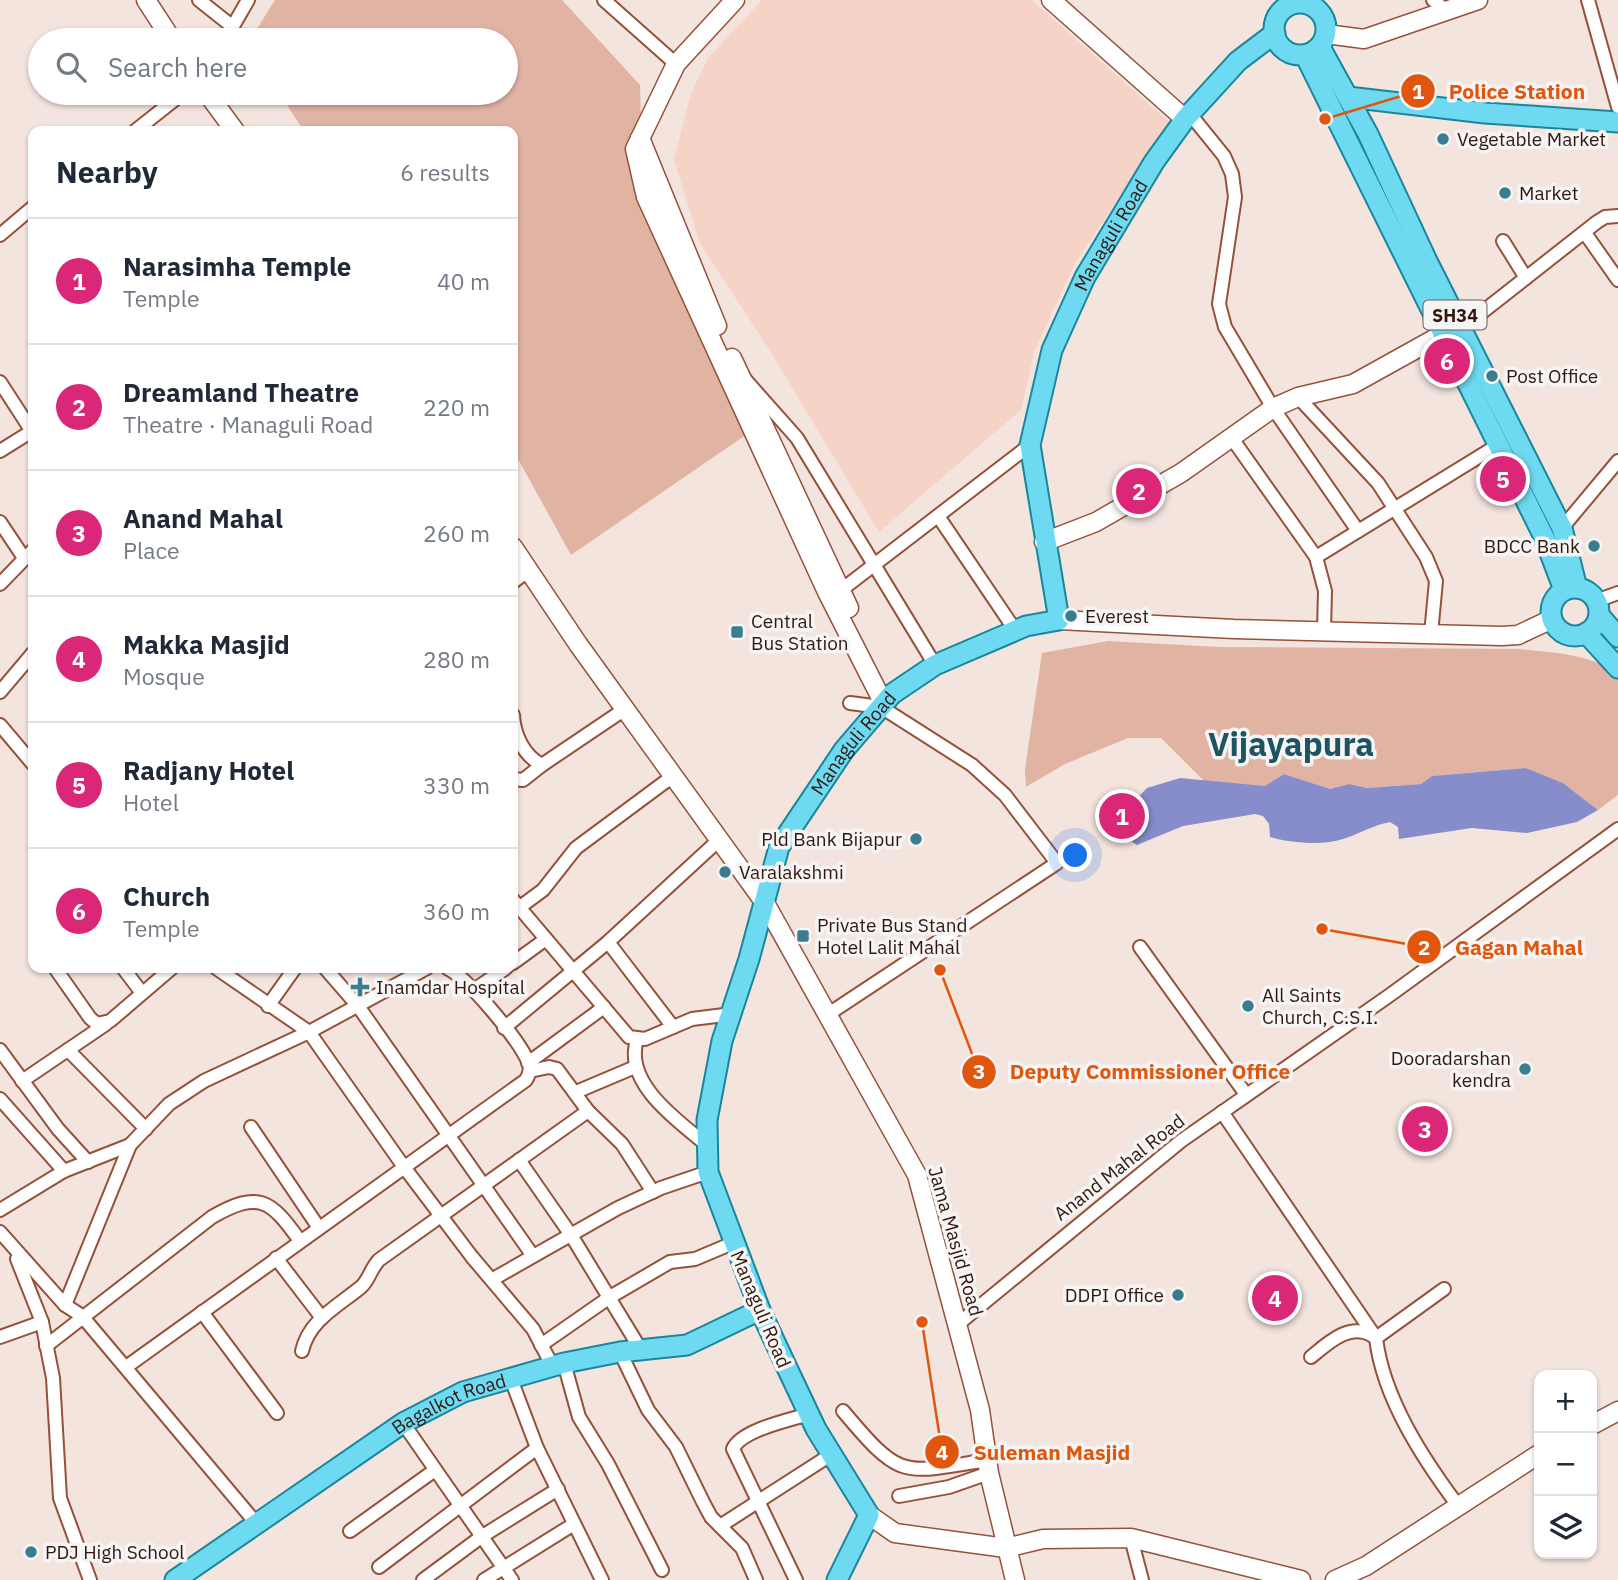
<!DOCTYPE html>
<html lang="en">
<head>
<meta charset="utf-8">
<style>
  body { margin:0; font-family:"IBM Plex Sans",sans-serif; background:#f2f2f3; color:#1f2937 }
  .controls { position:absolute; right:21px; bottom:21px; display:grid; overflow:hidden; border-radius:14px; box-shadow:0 2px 5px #0004 }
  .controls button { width:63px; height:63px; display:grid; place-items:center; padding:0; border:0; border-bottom:2px solid #e0e1e3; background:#fff; color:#1f2937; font:35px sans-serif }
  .you { position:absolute; left:1076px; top:856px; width:24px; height:24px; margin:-18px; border:5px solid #fff; border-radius:50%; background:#1a73e8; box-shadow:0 0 0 10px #1a73e833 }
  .badge { display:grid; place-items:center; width:46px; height:46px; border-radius:50%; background:#db2777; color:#fff; font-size:23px; font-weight:700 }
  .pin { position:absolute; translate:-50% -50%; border:4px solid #fff; box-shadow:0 2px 7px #0006 }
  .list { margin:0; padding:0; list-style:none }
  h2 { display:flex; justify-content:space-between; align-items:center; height:91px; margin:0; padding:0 28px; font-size:30px }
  h2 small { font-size:23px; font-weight:400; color:#747a83 }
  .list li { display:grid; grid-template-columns:46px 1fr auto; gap:21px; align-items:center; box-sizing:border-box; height:126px; padding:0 28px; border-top:2px solid #e0e1e3 }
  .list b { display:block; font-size:26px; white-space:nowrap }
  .list p { margin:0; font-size:23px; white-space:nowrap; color:#747a83 }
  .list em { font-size:23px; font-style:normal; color:#747a83 }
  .icon { flex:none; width:38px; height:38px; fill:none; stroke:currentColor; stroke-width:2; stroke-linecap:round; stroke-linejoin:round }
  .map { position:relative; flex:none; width:1618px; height:1580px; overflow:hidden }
  .search { position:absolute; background:#fff; box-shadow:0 2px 5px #0004; left:28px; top:28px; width:490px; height:77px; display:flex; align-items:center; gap:18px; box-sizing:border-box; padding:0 24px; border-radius:38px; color:#747a83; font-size:26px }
  .panel { position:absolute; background:#fff; box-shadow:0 2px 5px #0004; left:28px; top:126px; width:490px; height:847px; border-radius:14px }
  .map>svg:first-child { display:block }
  .built { fill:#f6d3c7 }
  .green { fill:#e1b3a3 }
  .water { fill:#878dca }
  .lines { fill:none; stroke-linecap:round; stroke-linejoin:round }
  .street-casing { stroke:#95513a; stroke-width:16 }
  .secondary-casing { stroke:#95513a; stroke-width:21 }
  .primary-casing { stroke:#1b869b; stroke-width:23 }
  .street { stroke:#fff; stroke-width:12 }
  .secondary { stroke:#fff; stroke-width:18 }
  .primary { stroke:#6edaf1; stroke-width:19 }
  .poi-dot { fill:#3b7c8f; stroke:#f5f5f5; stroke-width:2.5 }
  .labels { text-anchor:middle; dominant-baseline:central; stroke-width:7; stroke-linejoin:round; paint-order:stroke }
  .shield { fill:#f5f5f5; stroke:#6d5a53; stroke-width:2 }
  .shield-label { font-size:18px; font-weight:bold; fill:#33170d }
  .poi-label { font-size:19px; fill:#33170d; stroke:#f5f5f5; text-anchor:start }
  .street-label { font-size:19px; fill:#33170d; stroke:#f5f5f5 }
  .town-label { font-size:33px; font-weight:bold; fill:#1e5361; stroke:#f5f5f5 }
  .leader { fill:none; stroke:#df560c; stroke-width:2.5 }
  .callout-dot { fill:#df560c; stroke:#f5f5f5; stroke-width:2.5 }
  .mark-label { font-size:21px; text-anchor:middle; font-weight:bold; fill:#fff }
  .callout-label { font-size:21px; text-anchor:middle; font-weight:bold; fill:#df560c; stroke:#f5f5f5; stroke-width:7; stroke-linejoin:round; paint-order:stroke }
</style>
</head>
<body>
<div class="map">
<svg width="1618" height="1580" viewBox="0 0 1618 1580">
  <rect width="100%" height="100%" fill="#f4e4de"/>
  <polygon class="built" points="762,0 1032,0 1169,122 1074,265 1034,352 1021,410 879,532 767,346 700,244 674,160 691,93 708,58"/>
  <g class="green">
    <polygon points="275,0 562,0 640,85 642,158 750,432 571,555 513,450 513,131 304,131 279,93 506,93 506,40 250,40"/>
    <path d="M1108,641L1219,647L1519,649C1549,653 1597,653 1618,677V795L1598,810L1563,783L1526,768L1432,776L1421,784L1367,788L1349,784L1330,789L1284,774L1265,786L1205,782L1161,738H1128L1065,764L1026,787L1025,769L1042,653Z"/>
  </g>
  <path class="water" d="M1526,768L1563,783L1598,810L1577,822L1527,833L1472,828L1399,839L1398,827L1390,822C1373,825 1359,834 1343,839C1323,846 1290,843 1270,837L1269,824L1263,816L1255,814L1183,826L1137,845L1120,834L1127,809L1147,788L1180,778L1265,786L1284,774L1330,789L1349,784L1367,788L1421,784L1432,776Z"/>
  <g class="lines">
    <g class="street-casing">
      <g id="street">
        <polyline points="199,0 233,27"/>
        <polyline points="604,0 676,64"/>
        <polyline points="1433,0 1447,11"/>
        <polyline points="1588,0 1618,107"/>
        <polyline points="225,40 248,0"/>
        <polyline points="1190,114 1224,156 1232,174 1235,197 1219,304 1225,327 1273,408 1358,531"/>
        <polyline points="135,131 183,93"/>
        <polyline points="1585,233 1618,280"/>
        <polyline points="0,235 33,207"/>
        <polyline points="1503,241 1526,278"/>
        <polyline points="1462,328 1597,222 1605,217 1618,216"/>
        <polyline points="743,377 797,438 935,665"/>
        <polyline points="0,382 33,433"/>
        <polyline points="1298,397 1378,483 1426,557 1436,581 1431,634"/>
        <polyline points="1231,437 1316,557 1325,591 1324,631"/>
        <polyline points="0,451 32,431"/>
        <polyline points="938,516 1015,630"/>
        <polyline points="0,522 24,558"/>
        <polyline points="1562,528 1618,461"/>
        <polyline points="1316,557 1498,445"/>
        <polyline points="513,582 529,570"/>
        <polyline points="0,584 33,550"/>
        <polyline points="840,591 1030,445"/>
        <polyline points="1596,601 1618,593"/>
        <polyline points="0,692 33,653"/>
        <path d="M513,715C514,735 524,756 542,765L625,709"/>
        <polyline points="0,725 33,764"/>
        <polyline points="513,779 523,780 542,765"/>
        <polyline points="513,900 629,1037 645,1039 692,1019 732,1014"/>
        <polyline points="520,907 543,890 576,848 673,776"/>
        <polyline points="608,942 673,1027"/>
        <polyline points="1140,947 1245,1093"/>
        <polyline points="513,963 546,939"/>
        <polyline points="55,968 90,1018 97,1024 110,1021 172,968"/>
        <polyline points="123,968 142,993"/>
        <polyline points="216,968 309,1032 404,1167 472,1257 533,1329 553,1367"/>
        <polyline points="325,968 358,1006 533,1256"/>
        <polyline points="474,990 506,968"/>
        <polyline points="268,1006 295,968"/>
        <polyline points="827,1015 1057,863 1005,795 972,765 881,707 850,703"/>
        <polyline points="504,1028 608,942 720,839"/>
        <path d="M637,1040C623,1083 678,1121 707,1145"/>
        <polyline points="0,1050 58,1129 88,1162"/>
        <polyline points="68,1050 146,1129"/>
        <polyline points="528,1063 604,1007"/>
        <polyline points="22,1081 106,1024"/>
        <polyline points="576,1092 635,1067"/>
        <polyline points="0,1099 64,1171"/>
        <polyline points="588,1111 622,1144 653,1192"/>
        <path d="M1222,1112L1376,1338C1383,1398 1423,1459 1459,1507"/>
        <polyline points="251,1127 319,1228"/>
        <polyline points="519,1160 571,1235 641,1350"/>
        <polyline points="0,1210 64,1171 130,1145 169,1104 204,1081 309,1032 427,968"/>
        <polyline points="0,1232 65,1305 82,1316 256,1523"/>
        <polyline points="276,1258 322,1318"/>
        <polyline points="17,1259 42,1322 53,1378 60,1498 90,1580"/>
        <polyline points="493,1279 618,1208 661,1188 708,1172"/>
        <polyline points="65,1305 130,1145"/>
        <polyline points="202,1312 277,1413"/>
        <polyline points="958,1324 1181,1141 1390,995 1618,829"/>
        <polyline points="0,1337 42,1322"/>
        <polyline points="1376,1338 1444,1289"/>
        <polyline points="541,1345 610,1297 670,1262 695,1259 733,1243"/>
        <path d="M46,1346L212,1217C259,1190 271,1200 300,1241"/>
        <path d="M302,1351C309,1320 338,1306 361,1287C369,1280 371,1268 379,1260L588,1111L557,1069L549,1067L530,1071"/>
        <polyline points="620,1352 648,1410 676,1447 703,1502 711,1517 742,1548 756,1580"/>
        <path d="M1311,1357C1329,1342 1350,1322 1373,1336"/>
        <polyline points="564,1363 579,1417 608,1464 662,1570"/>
        <path d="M126,1367L526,1080C529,1075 531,1070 529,1064C521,1042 468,978 447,968"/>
        <polyline points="511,1379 537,1448 602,1580"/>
        <path d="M843,1411C901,1480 901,1474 987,1460"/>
        <polyline points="403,1423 512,1580"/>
        <polyline points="899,1496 949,1487 989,1473"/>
        <polyline points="720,1526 832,1454"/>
        <polyline points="350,1531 435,1470"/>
        <polyline points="1131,1538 1142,1580"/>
        <polyline points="379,1567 537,1448"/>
        <polyline points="423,1580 481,1537 558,1489"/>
        <polyline points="484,1580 574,1524"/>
        <path d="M796,1580L733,1449C741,1430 790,1420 809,1414"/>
      </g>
    </g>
    <g class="secondary-casing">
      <g id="secondary">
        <polyline points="146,0 172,40"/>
        <polyline points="735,0 676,64 635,149 646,197 827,592 884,704"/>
        <polyline points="1051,0 1185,119"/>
        <polyline points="1326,34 1364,39 1478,0"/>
        <polyline points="207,93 235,131"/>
        <polyline points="640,138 717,326"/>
        <polyline points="732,358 849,608"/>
        <polyline points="1044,542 1096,522 1181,473 1273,408 1298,397 1353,384 1443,334"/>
        <polyline points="513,547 578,644 765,903 917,1175 980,1410 989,1473 1015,1580"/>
        <polyline points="1059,620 1234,629 1502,636 1518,635 1552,619"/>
        <polyline points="1592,1425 1618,1411"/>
        <polyline points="869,1515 895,1533 1006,1548 1043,1539 1131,1538 1301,1580"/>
        <polyline points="1335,1580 1366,1566 1539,1454"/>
      </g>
    </g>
    <g class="primary-casing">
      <g id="primary">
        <circle cx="1300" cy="29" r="26"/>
        <polyline points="1320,47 1368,134 1427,261 1562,528 1577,588"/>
        <polyline points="1305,55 1544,537 1564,590"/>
        <polyline points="1348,97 1485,113 1618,122"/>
        <circle cx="1575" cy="612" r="24"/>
        <polyline points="1599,615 1618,637"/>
        <polyline points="1586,633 1618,668"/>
        <path id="s1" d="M175,1580L403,1423L463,1392L564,1363L620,1352L687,1345L760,1310"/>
        <path id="s2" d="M837,1580L869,1515L816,1429L789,1372L760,1310L708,1172L707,1120L722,1041L749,959L779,847L844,750L892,694L935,665L1026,626L1059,620L1030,445L1052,350L1085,277L1154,162L1185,119L1238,61L1275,33"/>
      </g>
    </g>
    <use href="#street" class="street"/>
    <use href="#secondary" class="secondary"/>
    <use href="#primary" class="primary"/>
  </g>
  <g class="poi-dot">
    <circle cx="1443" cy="139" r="7"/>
    <circle cx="1505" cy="193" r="7"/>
    <circle cx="1492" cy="376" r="7"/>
    <circle cx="1594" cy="546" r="7"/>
    <circle cx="1071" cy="616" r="7"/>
    <rect x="730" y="625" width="14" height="14" rx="3.5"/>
    <circle cx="916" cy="839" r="7"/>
    <circle cx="725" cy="872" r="7"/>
    <rect x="796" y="929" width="14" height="14" rx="3.5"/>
    <path d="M356.5 976.5h7v7h7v7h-7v7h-7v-7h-7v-7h7z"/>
    <circle cx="1248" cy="1006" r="7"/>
    <circle cx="1525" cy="1069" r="7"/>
    <circle cx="1178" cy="1295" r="7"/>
    <circle cx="31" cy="1552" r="7"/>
  </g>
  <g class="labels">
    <rect class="shield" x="1423.5" y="300.5" width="63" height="29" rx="5"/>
    <g class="shield-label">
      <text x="1455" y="315">SH34</text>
    </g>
    <g class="poi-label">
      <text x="1457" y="139">Vegetable Market</text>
      <text x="1519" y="193">Market</text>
      <text x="1506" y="376">Post Office</text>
      <text x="1580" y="546" text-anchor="end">BDCC Bank</text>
      <text x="1085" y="616">Everest</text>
      <text x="751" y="621">Central<tspan x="751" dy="22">Bus Station</tspan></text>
      <text x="902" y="839" text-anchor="end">Pld Bank Bijapur</text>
      <text x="739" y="872">Varalakshmi</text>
      <text x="817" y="925">Private Bus Stand<tspan x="817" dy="22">Hotel Lalit Mahal</tspan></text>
      <text x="376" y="987">Inamdar Hospital</text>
      <text x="1262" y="995">All Saints<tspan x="1262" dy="22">Church, C.S.I.</tspan></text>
      <text x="1511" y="1058" text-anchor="end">Dooradarshan<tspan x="1511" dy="22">kendra</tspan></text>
      <text x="1164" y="1295" text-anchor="end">DDPI Office</text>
      <text x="45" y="1552">PDJ High School</text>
    </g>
    <g class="street-label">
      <text stroke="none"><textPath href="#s2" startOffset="1566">Managuli Road</textPath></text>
      <text stroke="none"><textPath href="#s2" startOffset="915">Managuli Road</textPath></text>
      <text transform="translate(1119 1167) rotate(-38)">Anand Mahal Road</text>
      <text transform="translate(956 1241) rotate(74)">Jama Masjid Road</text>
      <text transform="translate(761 1309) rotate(67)">Managuli Road</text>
      <text stroke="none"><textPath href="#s1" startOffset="327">Bagalkot Road</textPath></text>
    </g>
    <g class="town-label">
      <text x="1291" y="743">Vijayapura</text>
    </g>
  </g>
  <path class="leader" d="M1325 119L1418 91M1322 929L1424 947M940 970L979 1072M922 1322L942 1452"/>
  <g class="callout-dot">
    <circle cx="1325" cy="119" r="7"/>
    <circle cx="1322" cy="929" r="7"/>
    <circle cx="940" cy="970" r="7"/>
    <circle cx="922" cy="1322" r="7"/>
    <circle cx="1418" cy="91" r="18"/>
    <circle cx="1424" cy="947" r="18"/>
    <circle cx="979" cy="1072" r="18"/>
    <circle cx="942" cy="1452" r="18"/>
  </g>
  <g class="mark-label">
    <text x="1418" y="99">1</text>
    <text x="1424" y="955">2</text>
    <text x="979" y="1079">3</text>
    <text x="942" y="1460">4</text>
  </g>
  <g class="callout-label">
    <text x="1517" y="99">Police Station</text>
    <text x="1519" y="955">Gagan Mahal</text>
    <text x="1150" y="1079">Deputy Commissioner Office</text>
    <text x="1052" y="1460">Suleman Masjid</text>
  </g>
</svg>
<div class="controls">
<button>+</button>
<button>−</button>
<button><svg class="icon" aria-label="layers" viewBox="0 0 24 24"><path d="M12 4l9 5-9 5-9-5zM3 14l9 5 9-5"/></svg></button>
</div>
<div class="you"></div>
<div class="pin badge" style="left:1122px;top:816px">1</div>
<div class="pin badge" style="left:1139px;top:491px">2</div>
<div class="pin badge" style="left:1425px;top:1129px">3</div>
<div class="pin badge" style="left:1275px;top:1298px">4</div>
<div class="pin badge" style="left:1503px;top:479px">5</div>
<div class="pin badge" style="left:1447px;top:361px">6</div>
<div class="search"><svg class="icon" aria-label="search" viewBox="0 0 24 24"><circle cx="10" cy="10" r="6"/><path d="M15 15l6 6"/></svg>Search here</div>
<section class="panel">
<h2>Nearby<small>6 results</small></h2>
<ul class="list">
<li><span class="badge">1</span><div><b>Narasimha Temple</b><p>Temple</p></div><em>40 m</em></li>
<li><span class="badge">2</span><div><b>Dreamland Theatre</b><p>Theatre · Managuli Road</p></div><em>220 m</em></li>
<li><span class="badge">3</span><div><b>Anand Mahal</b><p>Place</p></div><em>260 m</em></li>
<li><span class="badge">4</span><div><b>Makka Masjid</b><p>Mosque</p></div><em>280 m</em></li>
<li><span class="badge">5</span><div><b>Radjany Hotel</b><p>Hotel</p></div><em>330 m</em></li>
<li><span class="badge">6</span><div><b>Church</b><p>Temple</p></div><em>360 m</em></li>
</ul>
</section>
</div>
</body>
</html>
